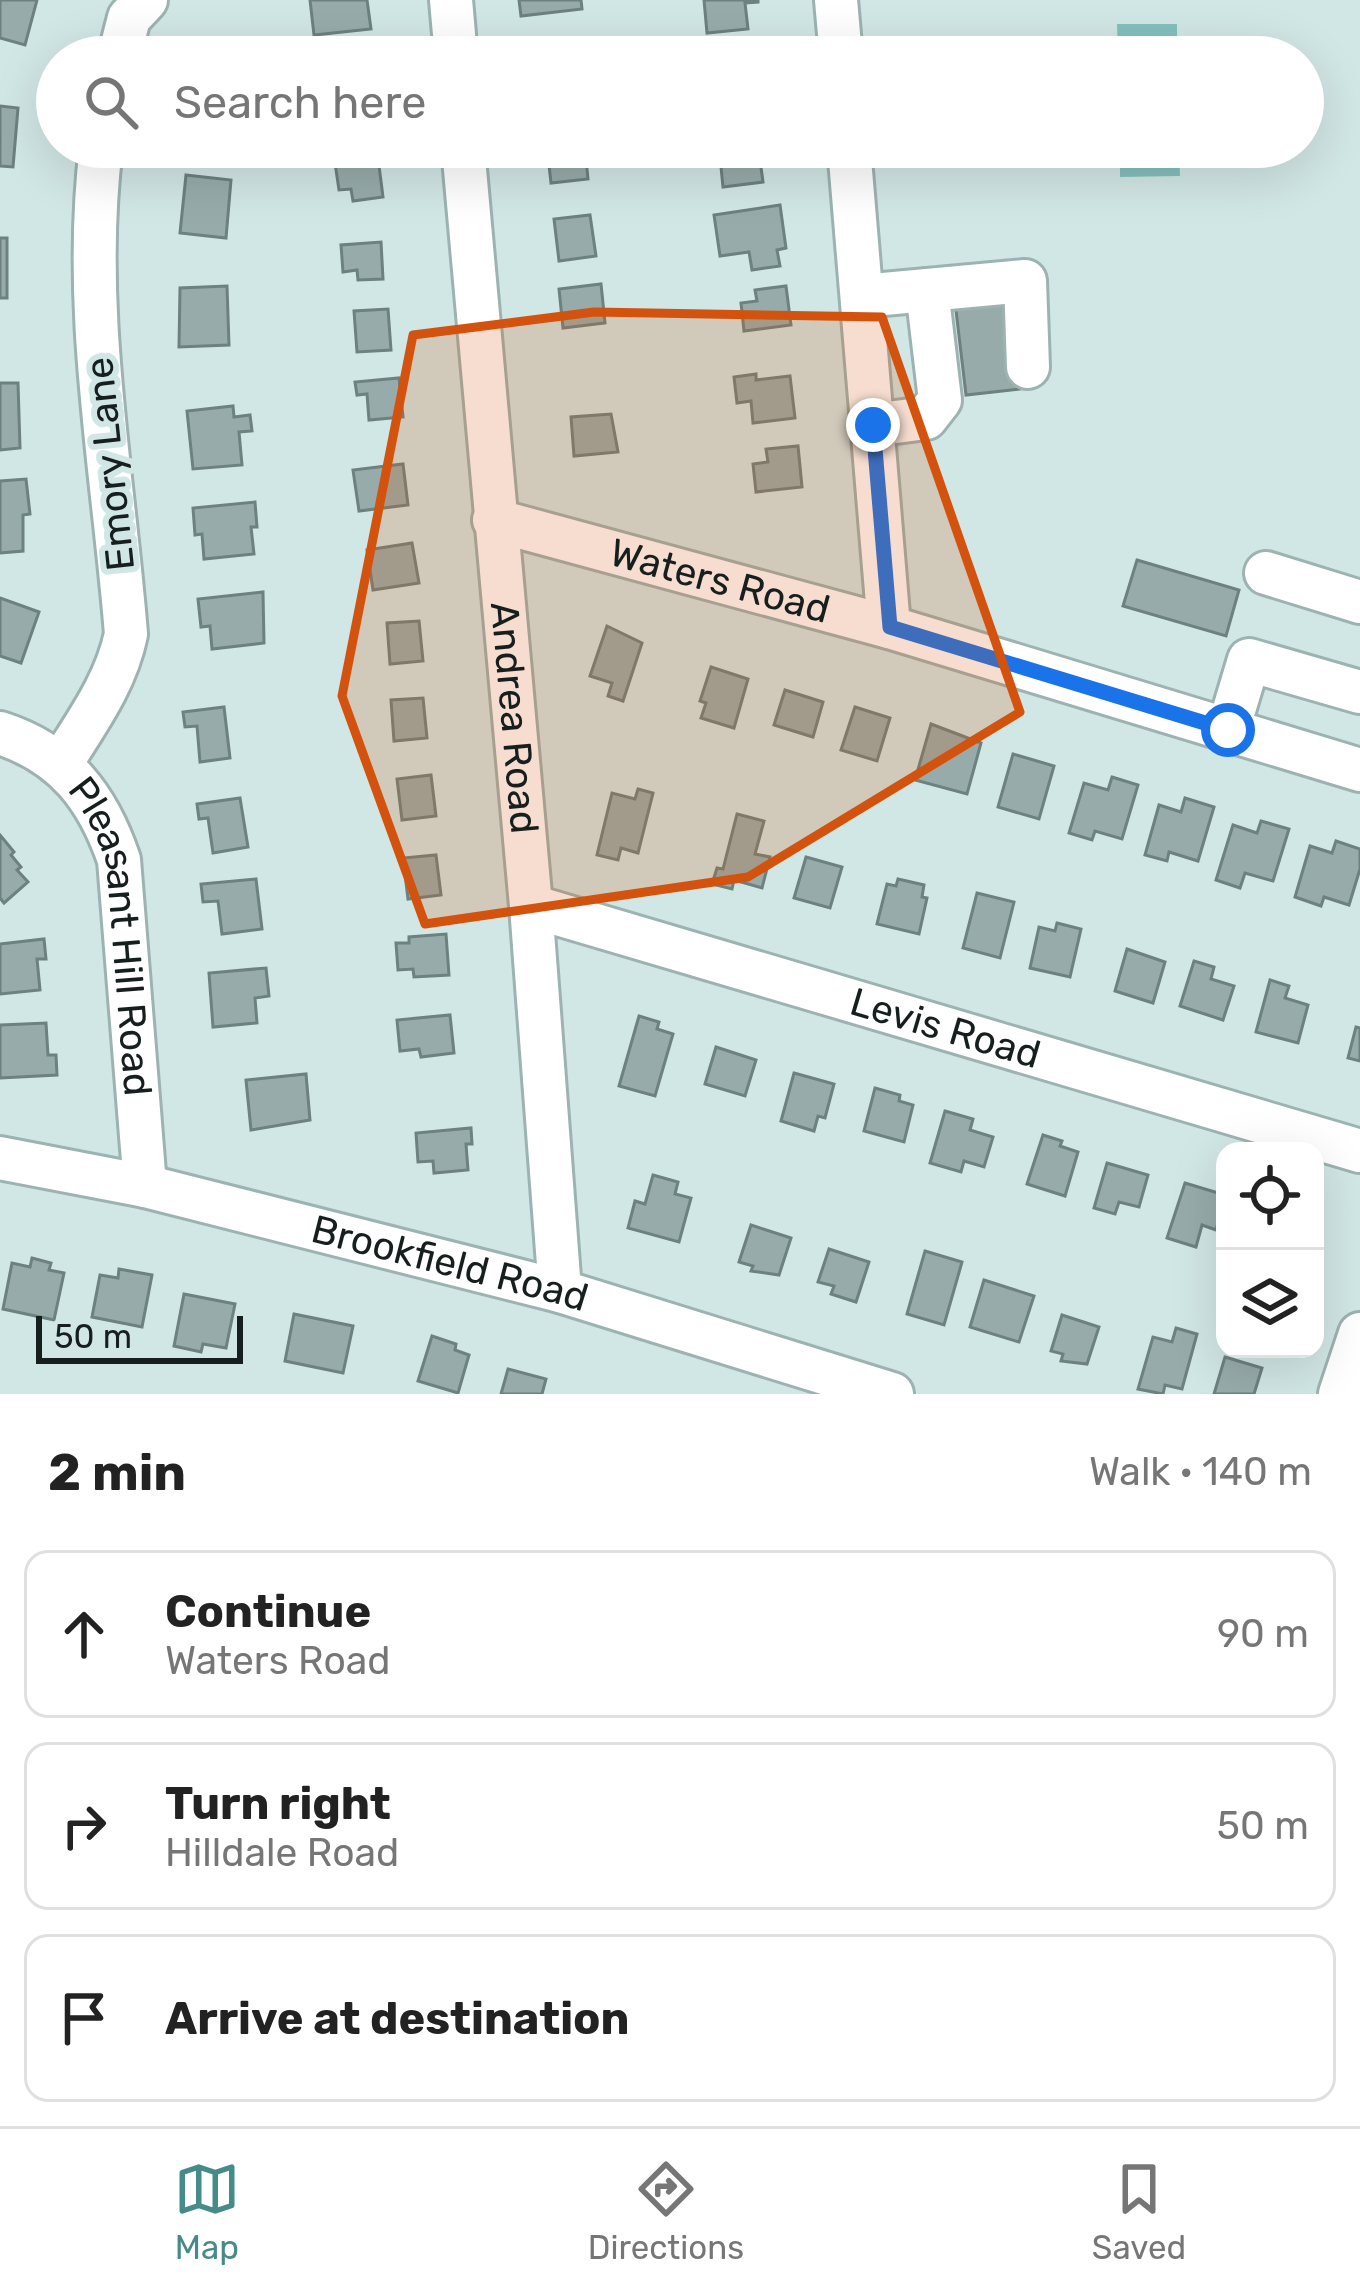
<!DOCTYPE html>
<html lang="en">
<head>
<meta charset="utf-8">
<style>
  body { margin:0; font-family:Rubik,sans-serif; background:#f6f6f6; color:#222 }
  .controls { position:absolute; right:36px; bottom:36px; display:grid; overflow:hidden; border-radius:24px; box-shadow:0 12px 48px #0002 }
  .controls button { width:108px; height:108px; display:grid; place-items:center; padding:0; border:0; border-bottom:3px solid #e0e0e0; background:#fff; color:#222; font:60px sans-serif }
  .scale { position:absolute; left:36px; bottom:30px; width:207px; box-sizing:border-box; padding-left:12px; border:6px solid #161e1e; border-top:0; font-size:33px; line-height:42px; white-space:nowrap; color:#161e1e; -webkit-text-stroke:9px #d1e7e5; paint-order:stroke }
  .stop { position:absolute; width:36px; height:36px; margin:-27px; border:9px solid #1a73e8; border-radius:50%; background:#fff }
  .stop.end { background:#1a73e8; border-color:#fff; box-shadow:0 3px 12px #0008 }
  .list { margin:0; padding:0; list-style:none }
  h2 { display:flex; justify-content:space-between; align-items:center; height:156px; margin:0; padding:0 48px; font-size:51px }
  h2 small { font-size:39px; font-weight:400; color:#767676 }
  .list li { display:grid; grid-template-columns:78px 1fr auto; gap:36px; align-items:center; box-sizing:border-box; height:168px; margin:0 24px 24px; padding:0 24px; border:3px solid #e0e0e0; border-radius:24px }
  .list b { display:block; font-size:45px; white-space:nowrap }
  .list p { margin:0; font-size:39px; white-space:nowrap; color:#767676 }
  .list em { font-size:39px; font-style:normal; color:#767676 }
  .icon { flex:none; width:66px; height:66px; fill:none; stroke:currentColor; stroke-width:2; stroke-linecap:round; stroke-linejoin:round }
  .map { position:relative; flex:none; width:1360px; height:1394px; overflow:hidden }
  .search { position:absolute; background:#fff; box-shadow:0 12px 48px #0002; left:36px; right:36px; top:36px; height:132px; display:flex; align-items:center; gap:30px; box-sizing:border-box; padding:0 42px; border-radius:66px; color:#767676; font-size:45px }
  .sheet { height:732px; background:#fff }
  nav { display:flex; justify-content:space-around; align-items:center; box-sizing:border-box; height:168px; border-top:3px solid #e0e0e0; background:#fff; font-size:33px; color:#767676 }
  nav a { display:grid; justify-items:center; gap:6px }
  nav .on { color:#458c89 }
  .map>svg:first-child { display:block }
  .green { fill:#83c0bd }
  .building { fill:#97acaa; stroke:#6d817f; stroke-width:3 }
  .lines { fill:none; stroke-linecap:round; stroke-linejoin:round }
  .minor-casing { stroke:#9db3b1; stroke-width:48 }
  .minor { stroke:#fff; stroke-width:42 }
  .route { stroke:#1a73e8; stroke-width:15 }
  .marked { fill:#d3530e; fill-opacity:0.2; stroke:#d3530e; stroke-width:9; stroke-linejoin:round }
  .labels { text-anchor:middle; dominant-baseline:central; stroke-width:12; stroke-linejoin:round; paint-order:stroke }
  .street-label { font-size:39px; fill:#161e1e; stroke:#d1e7e5 }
</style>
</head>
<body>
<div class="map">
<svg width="1360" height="1394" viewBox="0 0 1360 1394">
  <rect width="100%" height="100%" fill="#d1e7e5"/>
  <g class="green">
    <polygon points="1117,24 1177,24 1177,57 1118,57"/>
    <polygon points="1120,147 1179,147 1180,176 1120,177"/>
  </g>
  <g class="building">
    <polygon points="0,0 37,0 25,45 0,38"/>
    <polygon points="310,0 367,0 371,29 314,35"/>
    <polygon points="519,0 581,0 582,9 521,16"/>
    <polygon points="704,0 758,0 758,2 745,3 748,29 707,33"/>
    <polygon points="0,106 18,108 13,167 0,166"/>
    <polygon points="547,147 593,147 594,158 586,159 588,179 551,183"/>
    <polygon points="719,147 772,147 774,159 760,160 763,182 723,187"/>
    <polygon points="378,158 383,197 353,201 351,189 339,190 335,163"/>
    <polygon points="186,175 231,180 226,238 180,233"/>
    <polygon points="780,205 786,248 777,250 780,266 752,270 749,252 720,256 714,215"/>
    <polygon points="590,215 596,256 559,261 554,219"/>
    <rect x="0" y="238" width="7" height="60"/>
    <polygon points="381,242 383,279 358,280 357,270 343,272 341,245"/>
    <polygon points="601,284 605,323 563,328 559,289"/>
    <polygon points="227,286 229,345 179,347 180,288"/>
    <polygon points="786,286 791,325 744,331 741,303 757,301 755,290"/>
    <polygon points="1008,295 1020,389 966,395 955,302"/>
    <polygon points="388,309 391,350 357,352 354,311"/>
    <polygon points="756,374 756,380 790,376 795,418 753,423 751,401 737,403 734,377"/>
    <polygon points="399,378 403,417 369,420 367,394 357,395 355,382"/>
    <polygon points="0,383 18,383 20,448 0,450"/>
    <polygon points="233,406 234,417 250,415 252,431 239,432 242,465 193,469 187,411"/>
    <polygon points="611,414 618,452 574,456 571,417"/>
    <polygon points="798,446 802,487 756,492 753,464 768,462 766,449"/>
    <polygon points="403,464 408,505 359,511 353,470"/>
    <polygon points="26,479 30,514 23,515 23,551 0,553 0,481"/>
    <polygon points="255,502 257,527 251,527 254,554 204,559 202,534 195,535 193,508"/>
    <polygon points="412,543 419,583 373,590 367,550"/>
    <polygon points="1137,560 1239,590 1226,636 1123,606"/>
    <polygon points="263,592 264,643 212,649 210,626 201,627 198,599"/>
    <polygon points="0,598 39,612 21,663 0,656"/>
    <polygon points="419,621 423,661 390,664 387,623"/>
    <polygon points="607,626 642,643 623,701 608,696 612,683 590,676"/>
    <polygon points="711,667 748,679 734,728 701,718 706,703 700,701"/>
    <polygon points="785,690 823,702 813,737 774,725"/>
    <polygon points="423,698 427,738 394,741 391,700"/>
    <polygon points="224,707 230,758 200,762 197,726 185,727 183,712"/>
    <polygon points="855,707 890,718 877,761 841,750"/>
    <polygon points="931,724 981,743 967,794 915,780"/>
    <polygon points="1013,754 1054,766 1039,819 998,807"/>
    <polygon points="431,775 436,816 402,820 397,779"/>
    <polygon points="1112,777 1138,785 1122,839 1095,831 1092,840 1069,833 1084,783 1108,790"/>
    <polygon points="638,789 653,793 638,853 621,848 618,860 597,855 612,793 635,799"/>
    <polygon points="240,798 248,847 213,853 208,818 199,819 197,804"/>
    <polygon points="1185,798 1214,807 1198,861 1169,852 1167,861 1145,855 1159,805 1181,812"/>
    <polygon points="737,814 764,821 755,854 770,857 762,888 734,880 732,889 712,884 717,868 723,869"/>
    <polygon points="1261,821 1289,829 1273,881 1245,873 1240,888 1216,880 1233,825 1257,833"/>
    <polygon points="0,835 14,852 11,855 21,867 17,870 28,882 4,903 0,898"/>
    <polygon points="1336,841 1360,849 1360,869 1349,905 1324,897 1321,906 1295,897 1310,846 1332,853"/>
    <polygon points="436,855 441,895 408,899 403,858"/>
    <polygon points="806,857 842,867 830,908 794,898"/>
    <polygon points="256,879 262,929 222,934 218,901 203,902 201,884"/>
    <polygon points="898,879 924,885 922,897 927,898 919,934 877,924 887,884 896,886"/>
    <polygon points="977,893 1014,902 1000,958 963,948"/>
    <polygon points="1057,923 1081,929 1070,977 1030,968 1039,927 1055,931"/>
    <polygon points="446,934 449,975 414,977 413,969 398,970 396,943 409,943 409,937"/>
    <polygon points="44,939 46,959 37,959 40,990 0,994 0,944"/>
    <polygon points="1127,949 1165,962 1153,1003 1115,991"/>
    <polygon points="1194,961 1214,967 1211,979 1234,986 1223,1020 1180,1006"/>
    <polygon points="266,968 269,996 255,998 257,1023 213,1027 209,973"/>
    <polygon points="1270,980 1289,986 1285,998 1308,1005 1298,1043 1256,1032"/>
    <polygon points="450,1015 454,1053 421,1057 419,1049 400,1051 397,1020"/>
    <polygon points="639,1016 659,1022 657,1029 673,1034 655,1096 619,1086"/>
    <polygon points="46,1023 48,1055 56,1055 57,1075 0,1078 0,1025"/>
    <polygon points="1356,1027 1360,1028 1360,1061 1348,1058"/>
    <polygon points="716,1047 756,1060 745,1096 705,1084"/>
    <polygon points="794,1073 834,1084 825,1118 818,1116 814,1131 781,1121"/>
    <polygon points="306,1074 310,1120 251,1130 246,1080"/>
    <polygon points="875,1088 900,1095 899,1101 913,1105 904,1142 864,1131"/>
    <polygon points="945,1111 973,1119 970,1130 993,1137 984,1167 964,1161 961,1172 930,1163"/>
    <polygon points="471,1128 472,1144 466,1144 468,1170 434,1173 433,1161 418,1162 416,1133"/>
    <polygon points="1043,1135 1062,1141 1060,1146 1078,1152 1065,1196 1027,1184"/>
    <polygon points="1107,1163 1148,1175 1139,1207 1119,1202 1115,1214 1094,1208"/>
    <polygon points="653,1175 678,1182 675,1194 691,1198 679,1242 628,1228 635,1201 645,1204"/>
    <polygon points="1185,1183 1225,1195 1216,1230 1202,1225 1196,1247 1167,1238"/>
    <polygon points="751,1225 791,1238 779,1275 751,1271 753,1266 739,1262"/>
    <polygon points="829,1249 869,1262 856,1302 831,1294 834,1286 818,1282"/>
    <polygon points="925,1251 962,1262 944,1325 907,1314"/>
    <polygon points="32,1258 51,1263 49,1270 64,1273 54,1320 3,1309 12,1263 30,1267"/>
    <polygon points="119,1269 152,1275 142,1327 92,1317 100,1275 118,1278"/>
    <polygon points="984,1280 1034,1296 1019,1342 970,1327"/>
    <polygon points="184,1294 235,1304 226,1348 203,1344 201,1352 174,1346"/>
    <polygon points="294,1314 353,1326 343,1373 285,1361"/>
    <polygon points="1062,1315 1099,1327 1087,1364 1061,1361 1063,1354 1051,1351"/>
    <polygon points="1176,1328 1197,1334 1182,1389 1165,1385 1163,1394 1138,1389 1153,1337 1172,1342"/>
    <polygon points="432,1336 456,1344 455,1350 469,1355 458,1393 418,1381"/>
    <polygon points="1225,1357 1262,1368 1254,1394 1214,1394"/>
    <polygon points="508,1369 546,1379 542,1394 501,1394"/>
  </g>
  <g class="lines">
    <g class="minor-casing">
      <g id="minor">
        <polyline points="451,0 456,57"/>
        <polyline points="836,0 841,57"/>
        <polyline points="119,57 129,18 146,0"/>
        <path id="s1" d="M463,147L531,906L560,1291"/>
        <polyline points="849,147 889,627"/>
        <polyline points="862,296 1025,281 1028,367"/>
        <polyline points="873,425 926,418 940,400 927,290"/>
        <path id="s2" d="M494,520L889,627L1360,770"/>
        <polyline points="1266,573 1360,602"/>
        <polyline points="1228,730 1249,660 1360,692"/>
        <path id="s3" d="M0,733C65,754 98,798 119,860L145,1186"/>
        <path d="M60,765C86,723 116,683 126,634C113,472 81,309 101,147"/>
        <path id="s4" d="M531,906L1360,1151"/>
        <path id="s5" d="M0,1158L145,1186L560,1291L892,1394"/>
        <polyline points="1340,1394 1360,1334"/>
      </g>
    </g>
    <use href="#minor" class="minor"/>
  </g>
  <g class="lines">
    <polyline class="route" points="873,425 890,627 1228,730"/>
  </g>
  <path class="marked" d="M594,312L882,317L1020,712L748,877L425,924L342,696L413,335Z"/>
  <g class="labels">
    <g class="street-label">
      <text transform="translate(110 464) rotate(-96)">Emory Lane</text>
      <text stroke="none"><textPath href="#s2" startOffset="234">Waters Road</textPath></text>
      <text stroke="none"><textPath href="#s1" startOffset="573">Andrea Road</textPath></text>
      <text stroke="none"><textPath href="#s3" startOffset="255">Pleasant Hill Road</textPath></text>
      <text stroke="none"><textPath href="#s4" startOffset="432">Levis Road</textPath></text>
      <text stroke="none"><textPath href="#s5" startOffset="462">Brookfield Road</textPath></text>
    </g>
  </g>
</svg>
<div class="controls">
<button><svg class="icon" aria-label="locate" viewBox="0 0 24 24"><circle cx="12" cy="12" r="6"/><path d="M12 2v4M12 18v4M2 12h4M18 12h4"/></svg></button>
<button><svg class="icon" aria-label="layers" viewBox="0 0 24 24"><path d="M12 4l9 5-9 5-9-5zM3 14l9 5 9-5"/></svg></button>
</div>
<div class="scale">50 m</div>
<div class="stop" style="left:1228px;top:730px"></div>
<div class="stop end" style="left:873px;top:425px"></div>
<div class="search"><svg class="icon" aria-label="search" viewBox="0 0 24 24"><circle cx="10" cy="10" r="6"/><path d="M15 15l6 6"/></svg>Search here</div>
</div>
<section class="sheet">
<h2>2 min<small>Walk · 140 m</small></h2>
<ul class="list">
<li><svg class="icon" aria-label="ahead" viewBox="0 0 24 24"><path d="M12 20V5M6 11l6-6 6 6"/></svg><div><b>Continue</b><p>Waters Road</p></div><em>90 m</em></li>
<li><svg class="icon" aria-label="right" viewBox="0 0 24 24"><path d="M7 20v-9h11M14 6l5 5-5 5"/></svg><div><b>Turn right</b><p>Hilldale Road</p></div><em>50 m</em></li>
<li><svg class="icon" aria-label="arrive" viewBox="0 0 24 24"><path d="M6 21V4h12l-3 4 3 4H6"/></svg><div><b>Arrive at destination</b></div></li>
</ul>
</section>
<nav>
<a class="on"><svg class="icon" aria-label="map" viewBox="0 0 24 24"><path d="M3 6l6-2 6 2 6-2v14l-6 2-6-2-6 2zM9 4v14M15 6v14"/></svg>Map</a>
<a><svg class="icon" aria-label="directions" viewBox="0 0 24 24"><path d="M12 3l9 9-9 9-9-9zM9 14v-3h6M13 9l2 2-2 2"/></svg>Directions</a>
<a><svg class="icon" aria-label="saved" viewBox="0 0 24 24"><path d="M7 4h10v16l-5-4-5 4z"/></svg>Saved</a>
</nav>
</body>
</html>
